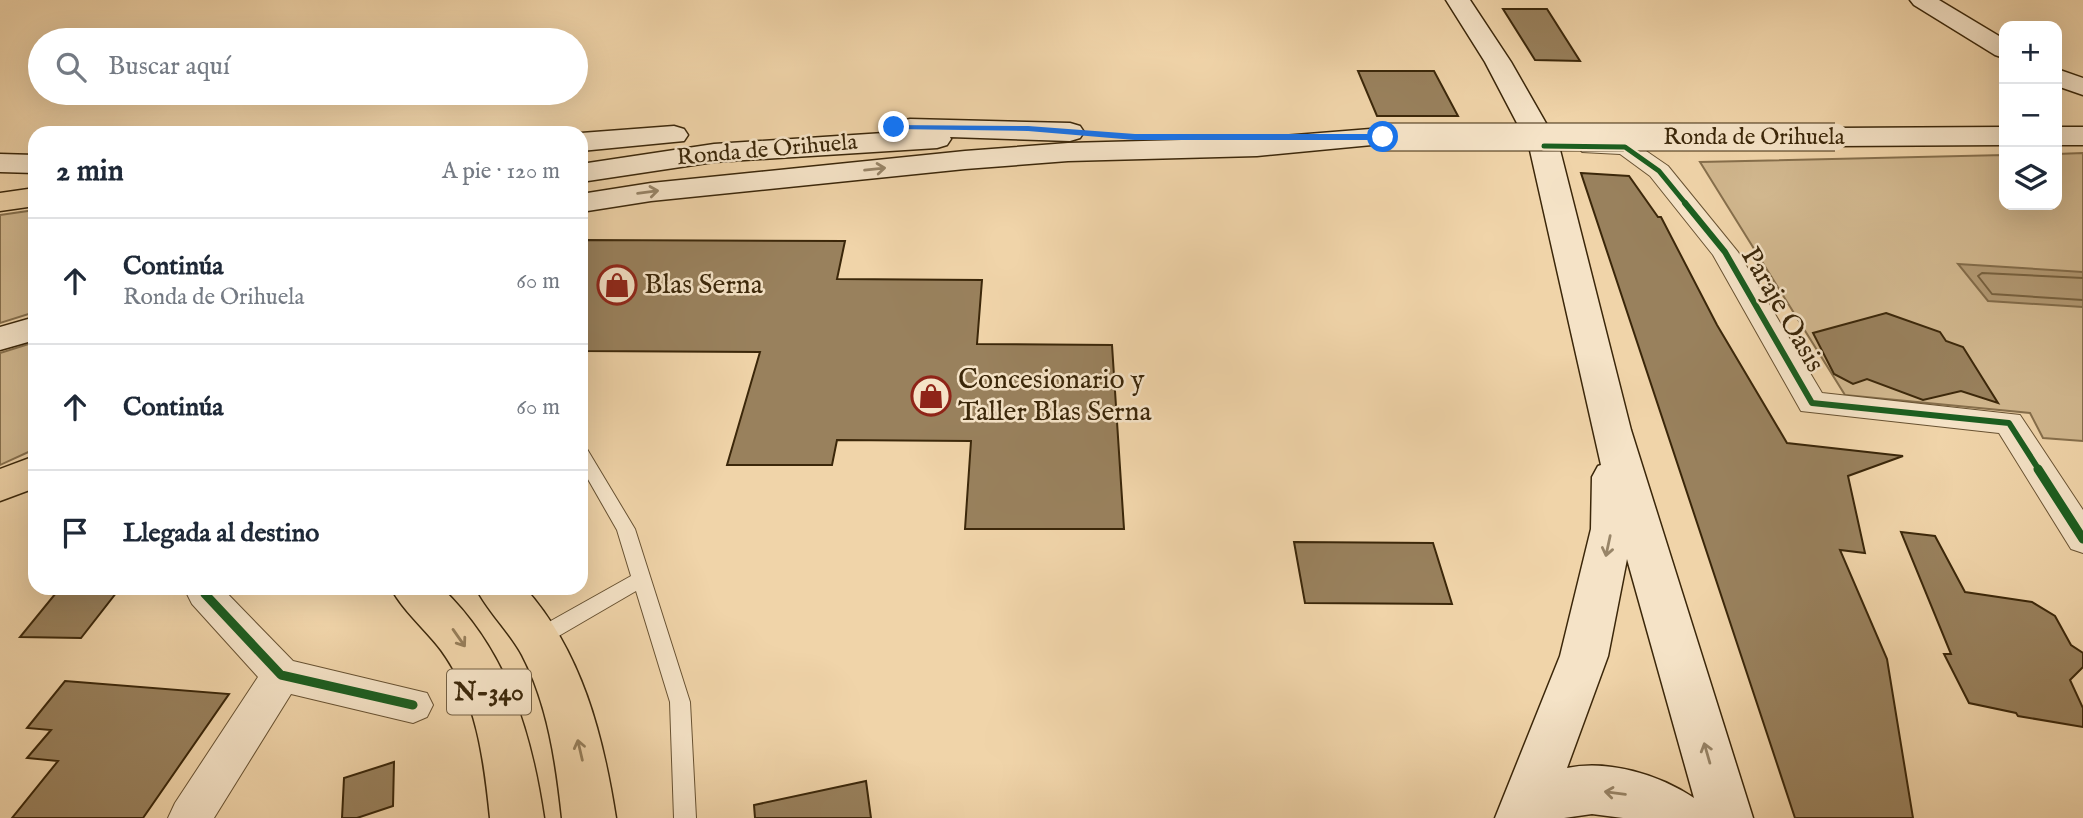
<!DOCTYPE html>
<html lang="es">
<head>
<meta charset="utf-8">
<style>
  body { margin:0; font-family:"IM FELL English",serif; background:#f6f6f7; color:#1f2937 }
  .controls { position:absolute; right:21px; top:21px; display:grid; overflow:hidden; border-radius:14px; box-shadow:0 7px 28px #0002 }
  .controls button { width:63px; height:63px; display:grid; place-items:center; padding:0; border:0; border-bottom:2px solid #e0e1e3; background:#fff; color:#1f2937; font:35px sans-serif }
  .stop { position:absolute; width:21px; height:21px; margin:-16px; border:5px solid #1a73e8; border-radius:50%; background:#fff }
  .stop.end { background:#1a73e8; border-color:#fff; box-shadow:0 2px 7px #0008 }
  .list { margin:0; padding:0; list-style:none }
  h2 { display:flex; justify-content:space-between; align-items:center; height:91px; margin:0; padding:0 28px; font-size:30px }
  h2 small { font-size:23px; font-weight:400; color:#747a83 }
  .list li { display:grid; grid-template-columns:46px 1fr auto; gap:21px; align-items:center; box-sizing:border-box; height:126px; padding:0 28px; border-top:2px solid #e0e1e3 }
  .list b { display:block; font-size:26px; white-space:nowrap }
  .list p { margin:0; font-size:23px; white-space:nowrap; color:#747a83 }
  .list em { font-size:23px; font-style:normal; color:#747a83 }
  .icon { flex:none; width:38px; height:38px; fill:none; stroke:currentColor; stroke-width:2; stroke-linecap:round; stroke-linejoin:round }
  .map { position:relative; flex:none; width:2083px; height:818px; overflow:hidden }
  .search { position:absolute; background:#fff; box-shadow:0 7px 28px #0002; left:28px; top:28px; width:560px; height:77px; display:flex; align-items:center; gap:18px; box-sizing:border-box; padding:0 24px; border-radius:38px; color:#747a83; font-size:26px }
  .panel { position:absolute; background:#fff; box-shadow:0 7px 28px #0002; left:28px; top:126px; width:560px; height:469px; border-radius:21px }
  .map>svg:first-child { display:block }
  .green { fill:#d1b78e; stroke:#866f4c; stroke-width:2 }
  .water { fill:#b29973; stroke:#826b49; stroke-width:2 }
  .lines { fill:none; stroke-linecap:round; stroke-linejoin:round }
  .shore { stroke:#76603e; stroke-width:2 }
  .building { fill:#99815d; stroke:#3b270a; stroke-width:2 }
  .lane-casing { stroke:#685232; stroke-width:2 }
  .street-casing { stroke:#685232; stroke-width:2 }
  .secondary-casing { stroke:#3b270a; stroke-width:3 }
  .highway-casing { stroke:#3b270a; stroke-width:3 }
  .lane { fill:#f5e3c7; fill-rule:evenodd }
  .street { fill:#f5e3c7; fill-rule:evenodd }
  .secondary { fill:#f5e3c7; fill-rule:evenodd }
  .highway { fill:#f0d4a9; fill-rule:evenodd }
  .secondary-bridge-casing { stroke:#3b270a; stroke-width:29; stroke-linecap:butt }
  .secondary-bridge { stroke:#f5e3c7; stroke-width:27 }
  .cycleway-far2-casing { stroke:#f5e3c7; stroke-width:9 }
  .cycleway-far1-casing { stroke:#f5e3c7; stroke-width:10 }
  .cycleway-casing { stroke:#f5e3c7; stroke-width:13 }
  .cycleway-far2 { stroke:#1b5e20; stroke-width:5 }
  .cycleway-far1 { stroke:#1b5e20; stroke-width:6 }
  .cycleway { stroke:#1b5e20; stroke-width:9 }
  .oneway { stroke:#988568 }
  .oneway2 { stroke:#967e5a }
  .route { fill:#1a73e8 }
  .labels { text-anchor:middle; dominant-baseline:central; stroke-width:5; stroke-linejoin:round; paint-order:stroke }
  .far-street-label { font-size:23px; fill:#3b270a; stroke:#f5e3c7 }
  .shield { fill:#f5e3c7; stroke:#735f43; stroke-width:2 }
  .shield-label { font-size:26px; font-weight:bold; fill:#3b270a }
  .poi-label { font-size:28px; fill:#3b270a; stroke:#f5e3c7; text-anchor:start }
  .street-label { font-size:28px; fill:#3b270a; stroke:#f5e3c7 }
</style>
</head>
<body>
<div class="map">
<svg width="2083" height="818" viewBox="0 0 2083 818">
  <rect width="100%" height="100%" fill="#f0d4a9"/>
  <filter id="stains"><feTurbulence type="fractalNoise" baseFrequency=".00286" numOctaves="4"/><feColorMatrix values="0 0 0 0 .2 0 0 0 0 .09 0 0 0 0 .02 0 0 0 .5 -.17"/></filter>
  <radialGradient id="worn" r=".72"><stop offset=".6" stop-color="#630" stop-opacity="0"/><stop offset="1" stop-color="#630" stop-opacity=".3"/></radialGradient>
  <g class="green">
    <polygon points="2083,153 2083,441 2043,438 2030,413 1845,395 1700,162 2004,155 2004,205 2057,205 2057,154"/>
    <polygon points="35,210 35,312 0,323 0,215"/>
    <polygon points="35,342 35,449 0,465 0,353"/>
  </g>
  <polygon class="water" points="1958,264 2083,272 2083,307 1988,301"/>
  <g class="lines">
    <polyline class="shore" points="2083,278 1982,273 1978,276 1992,294 2083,300"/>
  </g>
  <g class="building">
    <polygon points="1503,9 1547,9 1580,61 1535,60"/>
    <polygon points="1358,71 1434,71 1458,116 1377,116"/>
    <polygon points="1581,173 1629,176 1658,217 1661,217 1717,325 1787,443 1903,456 1848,476 1865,553 1840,550 1887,659 1913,818 1795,818"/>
    <polygon points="581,240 845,241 837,279 982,280 977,344 1112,345 1124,529 965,529 971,441 837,440 832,465 727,465 760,352 581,351"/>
    <polygon points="1886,313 1940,332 1946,341 1963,347 1998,403 1961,391 1923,400 1867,379 1853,384 1834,374 1813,333"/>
    <polygon points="1901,532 1935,536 1965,592 2032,602 2055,616 2071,645 2083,653 2083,667 2070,680 2083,708 2083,727 2018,716 2016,713 1969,703 1944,654 1951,654"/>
    <polygon points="1294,542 1433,543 1452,604 1305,603"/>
    <polygon points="60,588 120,588 81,638 20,637"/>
    <polygon points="65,681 229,694 143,818 12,818 58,761 27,758 51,730 27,728"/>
    <polygon points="394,762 393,806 357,818 342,818 344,778"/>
    <polygon points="866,781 871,818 755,818 754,805"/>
  </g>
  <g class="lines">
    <g class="lane-casing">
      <polygon id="lane" points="581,447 587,449 635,529 690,702 696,818 674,818 670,702 636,591 545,644 538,646 531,644 528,638 531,632 631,576 617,530 581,467"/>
    </g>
    <g class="street-casing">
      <g id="street">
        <polygon points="1590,140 1633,142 1668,166 1738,252 1822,393 2020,415 2083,510 2083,553 2071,549 1999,433 1801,411 1713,255 1650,176 1620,154 1582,152 1578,147 1582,142"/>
        <polygon points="190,588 222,588 293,661 427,693 433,705 427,717 413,723 291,694 214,818 168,818 175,803 258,677 192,604 187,594"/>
      </g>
    </g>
    <g class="secondary-casing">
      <g id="secondary">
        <path d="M1446,0H1470L1511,62L1559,146L1631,430L1753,818H1623L1592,814L1564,818H1495L1560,656L1591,529L1592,477L1598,466L1601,465L1529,146L1485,62ZM1627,559L1694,798C1660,775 1608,759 1567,768L1608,656Z"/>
        <polygon points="1910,0 1939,0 2004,39 2004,58 1995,55 1914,5"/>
        <polygon points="2057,69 2083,78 2083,95 2057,86"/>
        <polygon points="910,119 1070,123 1080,126 1084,132 1080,138 1070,141 950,137 951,139 947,145 937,148 714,162 581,182 581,164 714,144 899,132 896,127 900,121"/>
        <polygon points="674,126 684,129 688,135 684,141 581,151 581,133"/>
        <polygon points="2004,127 2004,145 1835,146 1825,143 1821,137 1825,131 1835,128"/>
        <rect x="2057" y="127" width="26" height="18"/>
        <polygon points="1383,128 1393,131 1397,137 1393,143 1257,156 1068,161 965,169 651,201 581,212 581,194 651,183 965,151 1068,143 1257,138"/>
        <polygon points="0,154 35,155 35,173 0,172"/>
        <polygon points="35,317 35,340 0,350 0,327"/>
      </g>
    </g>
    <g class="highway-casing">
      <g id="highway">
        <polygon points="35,188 35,206 0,211 0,193"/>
        <polygon points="35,456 35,488 0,501 0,469"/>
        <path d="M391,588H442C507,651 531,731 544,818H490C484,760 477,699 441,650C425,629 403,611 391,588Z"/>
        <path d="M476,588H525C582,652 603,735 616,818H562C556,763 548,705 522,655C509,631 488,612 476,588Z"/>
      </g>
    </g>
    <use href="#lane" class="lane"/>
    <use href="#street" class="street"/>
    <use href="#secondary" class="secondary"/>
    <use href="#highway" class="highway"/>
    <g class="secondary-bridge-casing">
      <polyline id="secondary-bridge" points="1383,137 1835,137"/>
    </g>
    <use href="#secondary-bridge" class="secondary-bridge"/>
    <g class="cycleway-far2-casing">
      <polyline id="cycleway-far2" points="1544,146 1625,147 1659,171 1686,204"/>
    </g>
    <g class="cycleway-far1-casing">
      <polyline id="cycleway-far1" points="1685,203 1725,252 1812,403 2009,423 2039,470"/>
    </g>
    <g class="cycleway-casing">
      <g id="cycleway">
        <polyline points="2038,469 2083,539"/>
        <polyline points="205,594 281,675 413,705"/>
      </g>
    </g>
    <use href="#cycleway-far2" class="cycleway-far2"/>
    <use href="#cycleway-far1" class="cycleway-far1"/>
    <use href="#cycleway" class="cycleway"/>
  </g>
  <defs><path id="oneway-shaft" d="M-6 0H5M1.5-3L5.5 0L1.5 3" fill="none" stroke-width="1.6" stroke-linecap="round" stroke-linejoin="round" transform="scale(1.75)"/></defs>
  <g class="oneway">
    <use href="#oneway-shaft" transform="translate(875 169) rotate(-6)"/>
    <use href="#oneway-shaft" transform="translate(648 192) rotate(-7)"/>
    <use href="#oneway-shaft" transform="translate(1608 546) rotate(102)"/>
    <use href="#oneway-shaft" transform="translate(1707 753) rotate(-106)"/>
    <use href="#oneway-shaft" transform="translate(1615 793) rotate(-173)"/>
  </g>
  <g class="oneway2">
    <use href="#oneway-shaft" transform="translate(459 638) rotate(55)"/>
    <use href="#oneway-shaft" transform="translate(580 750) rotate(-103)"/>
  </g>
  <polygon class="route" points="891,125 1028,126 1135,134 1383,134 1387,137 1383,140 1135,140 1028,131 894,129"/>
  <defs>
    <g id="shop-ring" transform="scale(2.0125)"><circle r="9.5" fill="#f5e3c7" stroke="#8f2418" stroke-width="1.5"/><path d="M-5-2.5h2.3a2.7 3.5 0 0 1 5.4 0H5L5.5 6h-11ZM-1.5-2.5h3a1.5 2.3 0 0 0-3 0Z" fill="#8f2418"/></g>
  </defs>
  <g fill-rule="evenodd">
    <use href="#shop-ring" x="617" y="285"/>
    <use href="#shop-ring" x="931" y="396"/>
  </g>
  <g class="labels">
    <g class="far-street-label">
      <text x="1754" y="137">Ronda de Orihuela</text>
      <text transform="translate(767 150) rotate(-5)">Ronda de Orihuela</text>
    </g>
    <rect class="shield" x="447" y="669.5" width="84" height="45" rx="5"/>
    <g class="shield-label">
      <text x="489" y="692">N-340</text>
    </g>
    <g class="poi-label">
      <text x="644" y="285">Blas Serna</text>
      <text x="958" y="380">Concesionario y<tspan x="958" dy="32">Taller Blas Serna</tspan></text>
    </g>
    <g class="street-label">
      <text transform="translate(1782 310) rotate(60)">Paraje Oasis</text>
    </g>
  </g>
  <rect width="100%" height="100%" filter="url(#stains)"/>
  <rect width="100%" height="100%" fill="url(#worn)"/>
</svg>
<div class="controls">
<button>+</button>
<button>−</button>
<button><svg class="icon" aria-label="layers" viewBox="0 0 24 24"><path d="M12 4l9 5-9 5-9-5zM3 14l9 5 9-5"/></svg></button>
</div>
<div class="stop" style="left:1383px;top:137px"></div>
<div class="stop end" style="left:894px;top:127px"></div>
<div class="search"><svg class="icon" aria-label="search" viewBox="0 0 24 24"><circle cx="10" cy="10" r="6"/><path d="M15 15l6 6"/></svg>Buscar aquí</div>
<section class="panel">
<h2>2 min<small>A pie · 120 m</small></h2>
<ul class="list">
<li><svg class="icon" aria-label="ahead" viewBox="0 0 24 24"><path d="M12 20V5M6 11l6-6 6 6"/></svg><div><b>Continúa</b><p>Ronda de Orihuela</p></div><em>60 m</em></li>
<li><svg class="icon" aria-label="ahead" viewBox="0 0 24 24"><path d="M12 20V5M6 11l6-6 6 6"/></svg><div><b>Continúa</b></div><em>60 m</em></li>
<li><svg class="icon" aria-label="arrive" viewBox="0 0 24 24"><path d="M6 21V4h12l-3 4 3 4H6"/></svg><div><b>Llegada al destino</b></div></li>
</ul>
</section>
</div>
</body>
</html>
